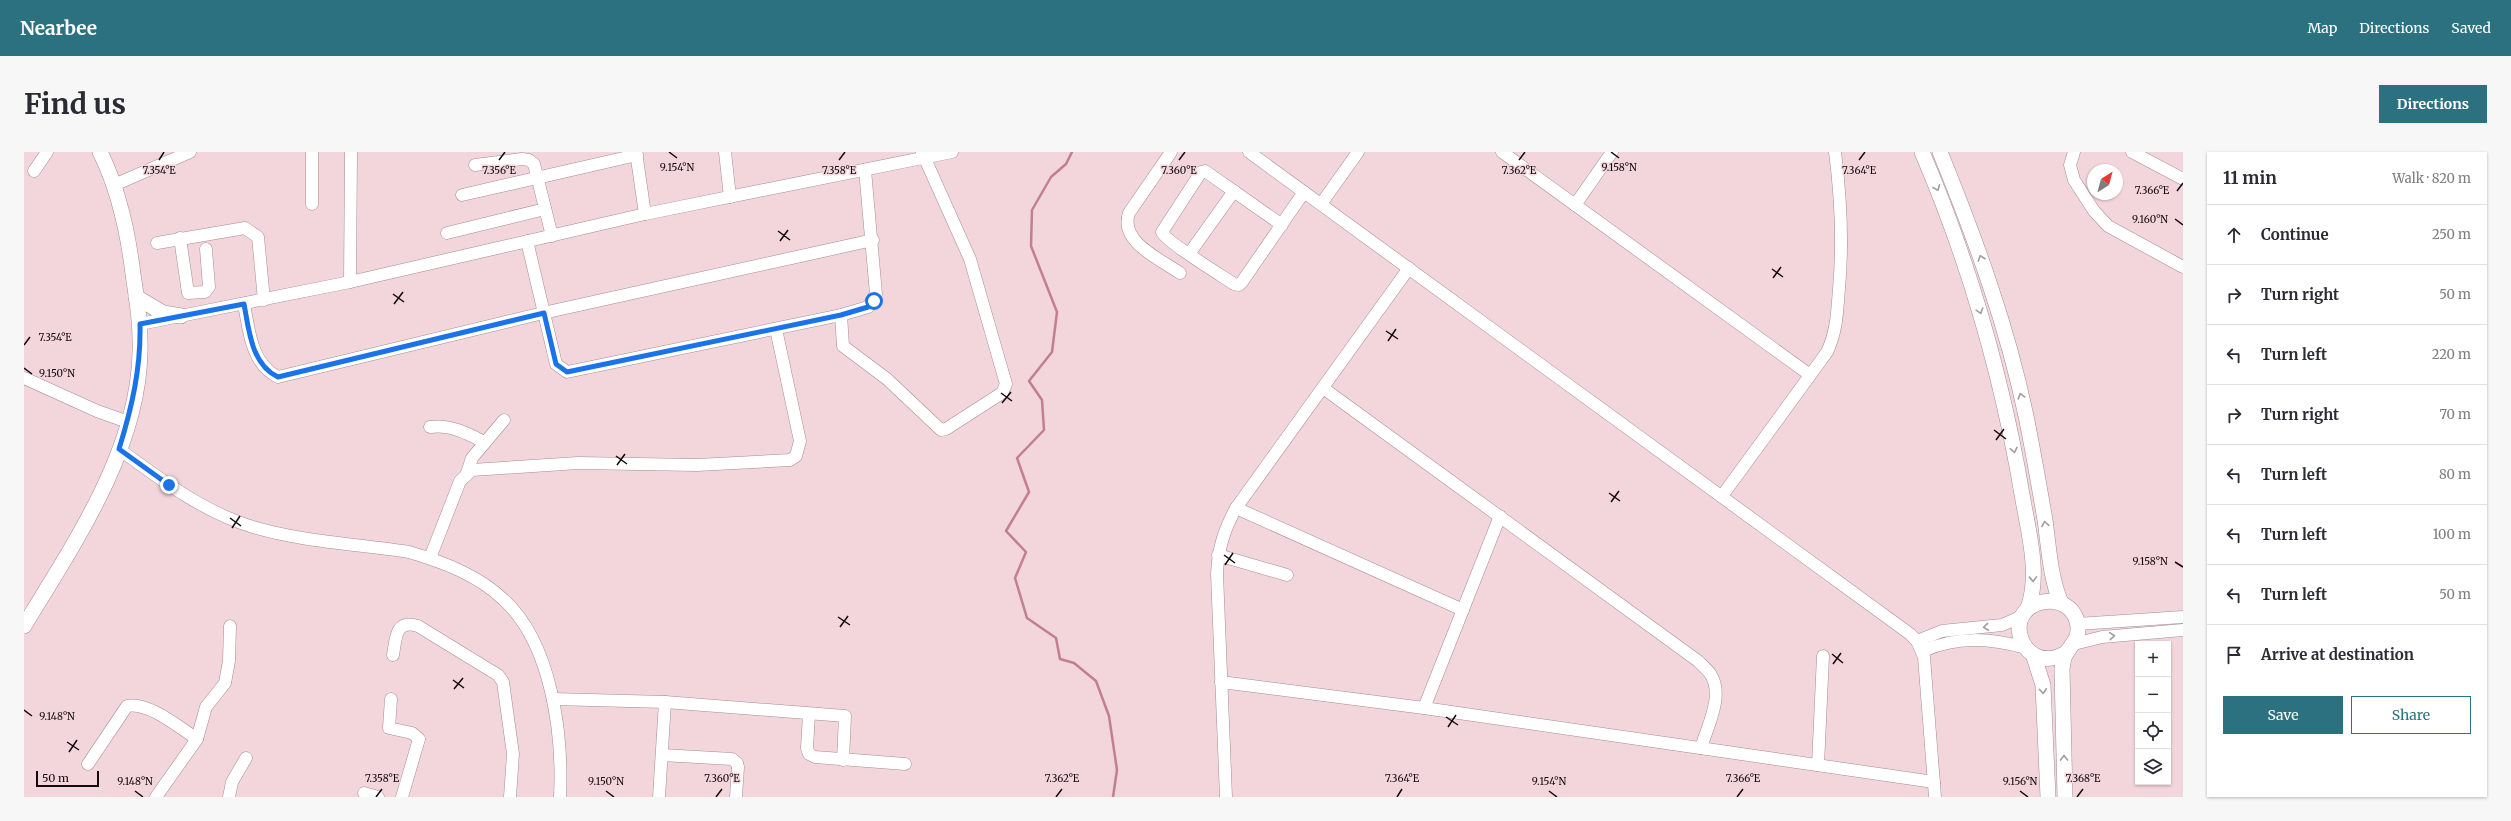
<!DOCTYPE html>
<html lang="en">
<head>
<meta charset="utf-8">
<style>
  body { margin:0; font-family:Merriweather,serif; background:#f7f7f7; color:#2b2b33 }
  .controls { position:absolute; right:12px; bottom:12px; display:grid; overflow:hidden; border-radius:0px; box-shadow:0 1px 3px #0004 }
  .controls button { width:36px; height:36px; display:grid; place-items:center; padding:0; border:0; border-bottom:1px solid #e1e1e2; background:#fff; color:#2b2b33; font:20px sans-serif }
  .compass { position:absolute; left:2063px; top:12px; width:36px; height:36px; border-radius:50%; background:#fff; box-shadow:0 1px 3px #0004; rotate:36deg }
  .scale { position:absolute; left:12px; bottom:10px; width:63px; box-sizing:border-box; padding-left:4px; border:2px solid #130a0c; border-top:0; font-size:11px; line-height:14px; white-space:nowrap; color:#130a0c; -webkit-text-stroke:3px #f2d6dc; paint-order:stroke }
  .stop { position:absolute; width:12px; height:12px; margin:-9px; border:3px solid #1a73e8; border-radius:50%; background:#fff }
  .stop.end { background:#1a73e8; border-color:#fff; box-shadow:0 1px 4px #0008 }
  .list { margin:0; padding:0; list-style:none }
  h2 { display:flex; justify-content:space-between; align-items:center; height:52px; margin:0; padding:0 16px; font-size:17px }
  h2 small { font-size:13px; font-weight:400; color:#7c7c81 }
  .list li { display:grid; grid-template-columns:26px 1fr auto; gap:12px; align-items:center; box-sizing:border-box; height:60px; padding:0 16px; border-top:1px solid #e1e1e2 }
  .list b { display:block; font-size:15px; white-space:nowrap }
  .list em { font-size:13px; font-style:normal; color:#7c7c81 }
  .actions { display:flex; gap:8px; padding:12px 16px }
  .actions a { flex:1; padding:9px 0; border:1px solid #2c7180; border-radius:0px; text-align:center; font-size:14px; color:#2c7180 }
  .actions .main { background:#2c7180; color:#fff }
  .icon { flex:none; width:22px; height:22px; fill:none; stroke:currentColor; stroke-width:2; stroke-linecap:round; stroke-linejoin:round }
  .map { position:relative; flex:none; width:2159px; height:645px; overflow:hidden; border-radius:0px }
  header { display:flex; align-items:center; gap:24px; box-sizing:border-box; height:56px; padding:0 20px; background:#2c7180; color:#fff }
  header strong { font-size:19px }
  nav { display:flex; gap:22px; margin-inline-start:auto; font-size:14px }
  .intro { display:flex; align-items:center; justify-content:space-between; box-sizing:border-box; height:96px; padding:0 24px }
  h1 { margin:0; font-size:28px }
  .button { padding:10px 18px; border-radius:0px; background:#2c7180; color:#fff; font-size:14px; font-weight:700 }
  main { display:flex; gap:24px; padding:0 24px }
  aside { flex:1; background:#fff; border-radius:0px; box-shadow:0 1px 3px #0004 }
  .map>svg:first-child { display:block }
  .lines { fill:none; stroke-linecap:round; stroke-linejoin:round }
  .stream { stroke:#c27f8f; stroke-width:2.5 }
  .minor-casing { stroke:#a58c91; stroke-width:13 }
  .major-casing { stroke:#a58c91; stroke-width:16 }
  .minor { stroke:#fff; stroke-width:12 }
  .major { stroke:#fff; stroke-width:15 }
  .oneway { stroke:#a19d9e }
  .route { stroke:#1a73e8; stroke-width:5 }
  .ticks { fill:none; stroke:#130a0c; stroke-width:1.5 }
  .ticks-label { font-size:10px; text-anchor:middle; fill:#130a0c; stroke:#f2d6dc; stroke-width:3; stroke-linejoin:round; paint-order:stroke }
</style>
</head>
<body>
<header>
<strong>Nearbee</strong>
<nav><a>Map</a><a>Directions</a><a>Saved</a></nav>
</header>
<div class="intro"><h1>Find us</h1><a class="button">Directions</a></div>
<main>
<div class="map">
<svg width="2159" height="645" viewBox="0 0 2159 645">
  <rect width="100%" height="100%" fill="#f2d6dc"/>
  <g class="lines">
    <polyline class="stream" points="1048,0 1042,12 1027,25 1008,58 1007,94 1033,160 1028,200 1005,229 1018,248 1020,278 993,306 1005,340 982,379 1002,400 991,426 1003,466 1032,486 1036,507 1050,511 1072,529 1085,564 1093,618 1089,645"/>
    <g class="minor-casing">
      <g id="minor">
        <polyline points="288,0 288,52"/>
        <polyline points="612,0 621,62"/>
        <polyline points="701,0 706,45"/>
        <path d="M1147,0L1105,61C1095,90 1136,107 1156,121"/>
        <polyline points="1225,0 1886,482 1893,489 1900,505 1911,645"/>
        <polyline points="1478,0 1786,223"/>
        <polyline points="2050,0 2046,13 2050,28 2070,59 2084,74 2159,115"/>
        <polyline points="2108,0 2159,27"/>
        <polyline points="451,13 498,7 505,8 510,12 528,84"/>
        <polyline points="10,19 23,0"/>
        <polyline points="90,33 166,0"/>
        <polyline points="438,43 613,3"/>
        <polyline points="1297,52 1334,0"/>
        <polyline points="1551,53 1588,0"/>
        <path d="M1258,73L1181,19L1177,20L1138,80C1141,89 1198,124 1210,132L1215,133L1218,130L1280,40"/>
        <polyline points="423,81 521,57"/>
        <polyline points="156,86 164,141 181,140 185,135 182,97"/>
        <polyline points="503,89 532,212 543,220 817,163 844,155 852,142 841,18"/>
        <polyline points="133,91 221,76 234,85 240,148"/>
        <polyline points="1165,102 1210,39"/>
        <polyline points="326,130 327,0"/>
        <path d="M220,152C225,178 227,212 254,225L519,161L849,88"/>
        <polyline points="817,163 819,194 863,227 917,278 922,277 978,241 982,232 946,107 898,0"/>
        <polyline points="116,172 326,130 621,62 928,0"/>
        <polyline points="0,226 73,259 104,270"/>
        <path d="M1299,236L1674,509C1678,513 1684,518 1687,523C1700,544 1683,575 1677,596"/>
        <path d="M406,275C425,272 443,281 460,290"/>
        <path d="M95,297C136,327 179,360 229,375C279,390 334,392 385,400C419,410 454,423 480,448C528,492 539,583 536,645"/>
        <polyline points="443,321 448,306 480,268"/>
        <path d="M1698,344L1803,200C1813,179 1813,160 1815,137C1819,91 1817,46 1811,0"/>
        <polyline points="1212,356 1439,458"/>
        <polyline points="1194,403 1263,423"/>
        <polyline points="406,406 436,329 448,318 554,311 673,313 766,308 772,304 776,289 752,177"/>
        <polyline points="2053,472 2159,465"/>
        <polyline points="1893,489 1918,479 1978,473 1999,464"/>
        <polyline points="2050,492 2078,485 2159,478"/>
        <path d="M1899,499C1933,484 1966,486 2002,496"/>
        <path d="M369,503C372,486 371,467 394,474L474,523L479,530L489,602L486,645"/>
        <polyline points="1197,530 1400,556 1910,630"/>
        <polyline points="367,547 365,576 388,581 395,587 378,645"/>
        <polyline points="529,547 641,550 821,564 819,608"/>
        <polyline points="1400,556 1476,364"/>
        <polyline points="785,562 783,596 785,602 791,605 881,612"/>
        <polyline points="638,603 708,607 713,611 714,615 712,645"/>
        <path d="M64,612L103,554C124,549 156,576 173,587"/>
        <polyline points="1794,613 1799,504"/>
        <polyline points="340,641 354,645"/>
        <polyline points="132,645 173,587 182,555 201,531 205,509 206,474"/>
        <polyline points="205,645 208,630 222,606"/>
        <polyline points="635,645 641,550"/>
        <path d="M1202,645L1193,422C1194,397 1200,378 1212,356L1385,116"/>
      </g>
    </g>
    <g class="major-casing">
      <g id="major">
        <path d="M1898,0C1946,112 1979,228 1999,348C2005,382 2016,423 2004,456"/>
        <path d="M1916,0C1951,86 1983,173 2002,264C2009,299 2015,333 2021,368C2025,396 2026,425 2037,451"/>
        <polyline points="112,145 139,161 157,164"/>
        <path d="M0,474C49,393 114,299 116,201C117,174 113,149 109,122C104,81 95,38 76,0"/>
        <polyline points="2009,502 2019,533 2024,645"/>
        <path d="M2041,645L2038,517C2039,512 2039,506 2042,502C2047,492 2055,488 2054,475C2050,435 1987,445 1996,483C1998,491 2002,498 2010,503C2021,509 2031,507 2042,501"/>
      </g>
    </g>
    <use href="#minor" class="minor"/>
    <use href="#major" class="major"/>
  </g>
  <defs><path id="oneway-chevron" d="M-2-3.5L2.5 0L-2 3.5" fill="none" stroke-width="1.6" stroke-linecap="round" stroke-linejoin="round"/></defs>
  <g class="oneway">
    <use href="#oneway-chevron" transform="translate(1913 36) rotate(68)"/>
    <use href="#oneway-chevron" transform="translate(1957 106) rotate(-109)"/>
    <use href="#oneway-chevron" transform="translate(1956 159) rotate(73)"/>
    <use href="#oneway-chevron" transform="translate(1997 244) rotate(-105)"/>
    <use href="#oneway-chevron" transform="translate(1990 298) rotate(79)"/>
    <use href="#oneway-chevron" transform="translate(2021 372) rotate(-99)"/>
    <use href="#oneway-chevron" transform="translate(2009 427) rotate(88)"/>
    <use href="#oneway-chevron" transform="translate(1962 475) rotate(174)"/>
    <use href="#oneway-chevron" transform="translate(2088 484) rotate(-5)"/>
    <use href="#oneway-chevron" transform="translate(2019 539) rotate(85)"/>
    <use href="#oneway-chevron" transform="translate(2040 606) rotate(-91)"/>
  </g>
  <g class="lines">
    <path class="route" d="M145,333L95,297C108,255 117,216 116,172L220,152C225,178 227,212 254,225L520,161L532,212L543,220L817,163L844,155L850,149"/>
  </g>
  <path class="ticks" d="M645,0L653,6M1587,0L1595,6M135,8L140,0M475,8L481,0M815,8L821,0M1155,8L1161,0M1495,8L1501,0M1835,8L1841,0M2153,39L2159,31M2151,67L2159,73M754,79L766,88M756,89L764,78M1748,117L1759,125M1749,126L1757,115M369,142L380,150M370,152L379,140M1362,179L1374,187M1364,189L1372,177M0,193L6,185M0,216L8,222M977,241L988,249M978,251L987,240M1970,278L1982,287M1972,288L1980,277M592,304L603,312M593,313L601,302M1585,341L1596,349M1587,350L1595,339M206,366L217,374M208,376L216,364M1200,403L1211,411M2151,410L2159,415M1201,413L1209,401M814,465L826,473M816,475L824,464M1808,502L1819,511M1809,512L1817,501M429,528L440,536M430,537L439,526M0,558L8,564M1422,565L1434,573M1424,575L1432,563M43,590L55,598M45,600L53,588M111,639L119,645M582,639L590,645M1525,639L1533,645M1996,639L2004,645M352,645L358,637M692,645L698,637M1032,645L1038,637M1373,645L1378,637M1713,645L1719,637M2053,645L2059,637"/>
  <g class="ticks-label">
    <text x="653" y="19">9.154°N</text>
    <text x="1595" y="19">9.158°N</text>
    <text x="135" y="22">7.354°E</text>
    <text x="475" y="22">7.356°E</text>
    <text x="815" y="22">7.358°E</text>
    <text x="1155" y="22">7.360°E</text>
    <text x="1495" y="22">7.362°E</text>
    <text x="1835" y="22">7.364°E</text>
    <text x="2128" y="42">7.366°E</text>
    <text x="2126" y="71">9.160°N</text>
    <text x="31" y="189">7.354°E</text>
    <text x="33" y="225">9.150°N</text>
    <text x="2126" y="413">9.158°N</text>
    <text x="33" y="568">9.148°N</text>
    <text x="358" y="630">7.358°E</text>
    <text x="698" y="630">7.360°E</text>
    <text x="1038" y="630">7.362°E</text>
    <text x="1378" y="630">7.364°E</text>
    <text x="1719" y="630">7.366°E</text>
    <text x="2059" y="630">7.368°E</text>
    <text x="111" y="633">9.148°N</text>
    <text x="582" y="633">9.150°N</text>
    <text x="1525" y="633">9.154°N</text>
    <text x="1996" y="633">9.156°N</text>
  </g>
</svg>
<div class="controls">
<button>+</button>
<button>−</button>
<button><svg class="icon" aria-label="locate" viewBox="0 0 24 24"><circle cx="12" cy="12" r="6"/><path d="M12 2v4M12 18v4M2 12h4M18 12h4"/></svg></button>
<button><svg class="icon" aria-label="layers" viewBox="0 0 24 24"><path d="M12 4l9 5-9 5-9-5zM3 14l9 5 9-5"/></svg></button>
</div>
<svg class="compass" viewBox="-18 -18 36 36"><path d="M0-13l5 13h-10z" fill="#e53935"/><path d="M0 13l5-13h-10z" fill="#7c7c81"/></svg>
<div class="scale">50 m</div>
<div class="stop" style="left:850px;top:149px"></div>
<div class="stop end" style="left:145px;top:333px"></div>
</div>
<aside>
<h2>11 min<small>Walk · 820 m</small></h2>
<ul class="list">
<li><svg class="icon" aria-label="ahead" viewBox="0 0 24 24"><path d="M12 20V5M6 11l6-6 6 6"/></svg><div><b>Continue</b></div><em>250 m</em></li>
<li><svg class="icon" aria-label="right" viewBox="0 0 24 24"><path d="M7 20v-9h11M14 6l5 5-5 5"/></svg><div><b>Turn right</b></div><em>50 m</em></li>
<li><svg class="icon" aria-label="left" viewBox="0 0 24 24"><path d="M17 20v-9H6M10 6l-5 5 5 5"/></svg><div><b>Turn left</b></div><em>220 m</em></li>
<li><svg class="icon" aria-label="right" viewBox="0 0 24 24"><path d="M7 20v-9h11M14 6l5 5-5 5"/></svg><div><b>Turn right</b></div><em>70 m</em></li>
<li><svg class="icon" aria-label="left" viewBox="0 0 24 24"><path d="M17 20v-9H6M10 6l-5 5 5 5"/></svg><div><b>Turn left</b></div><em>80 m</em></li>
<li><svg class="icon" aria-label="left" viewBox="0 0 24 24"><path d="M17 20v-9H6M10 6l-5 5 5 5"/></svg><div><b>Turn left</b></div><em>100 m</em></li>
<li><svg class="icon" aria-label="left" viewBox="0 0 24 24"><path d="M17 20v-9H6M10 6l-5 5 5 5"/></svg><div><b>Turn left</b></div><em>50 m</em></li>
<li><svg class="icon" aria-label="arrive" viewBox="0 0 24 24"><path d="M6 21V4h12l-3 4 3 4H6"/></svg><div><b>Arrive at destination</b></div></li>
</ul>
<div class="actions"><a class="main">Save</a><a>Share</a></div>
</aside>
</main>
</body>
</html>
